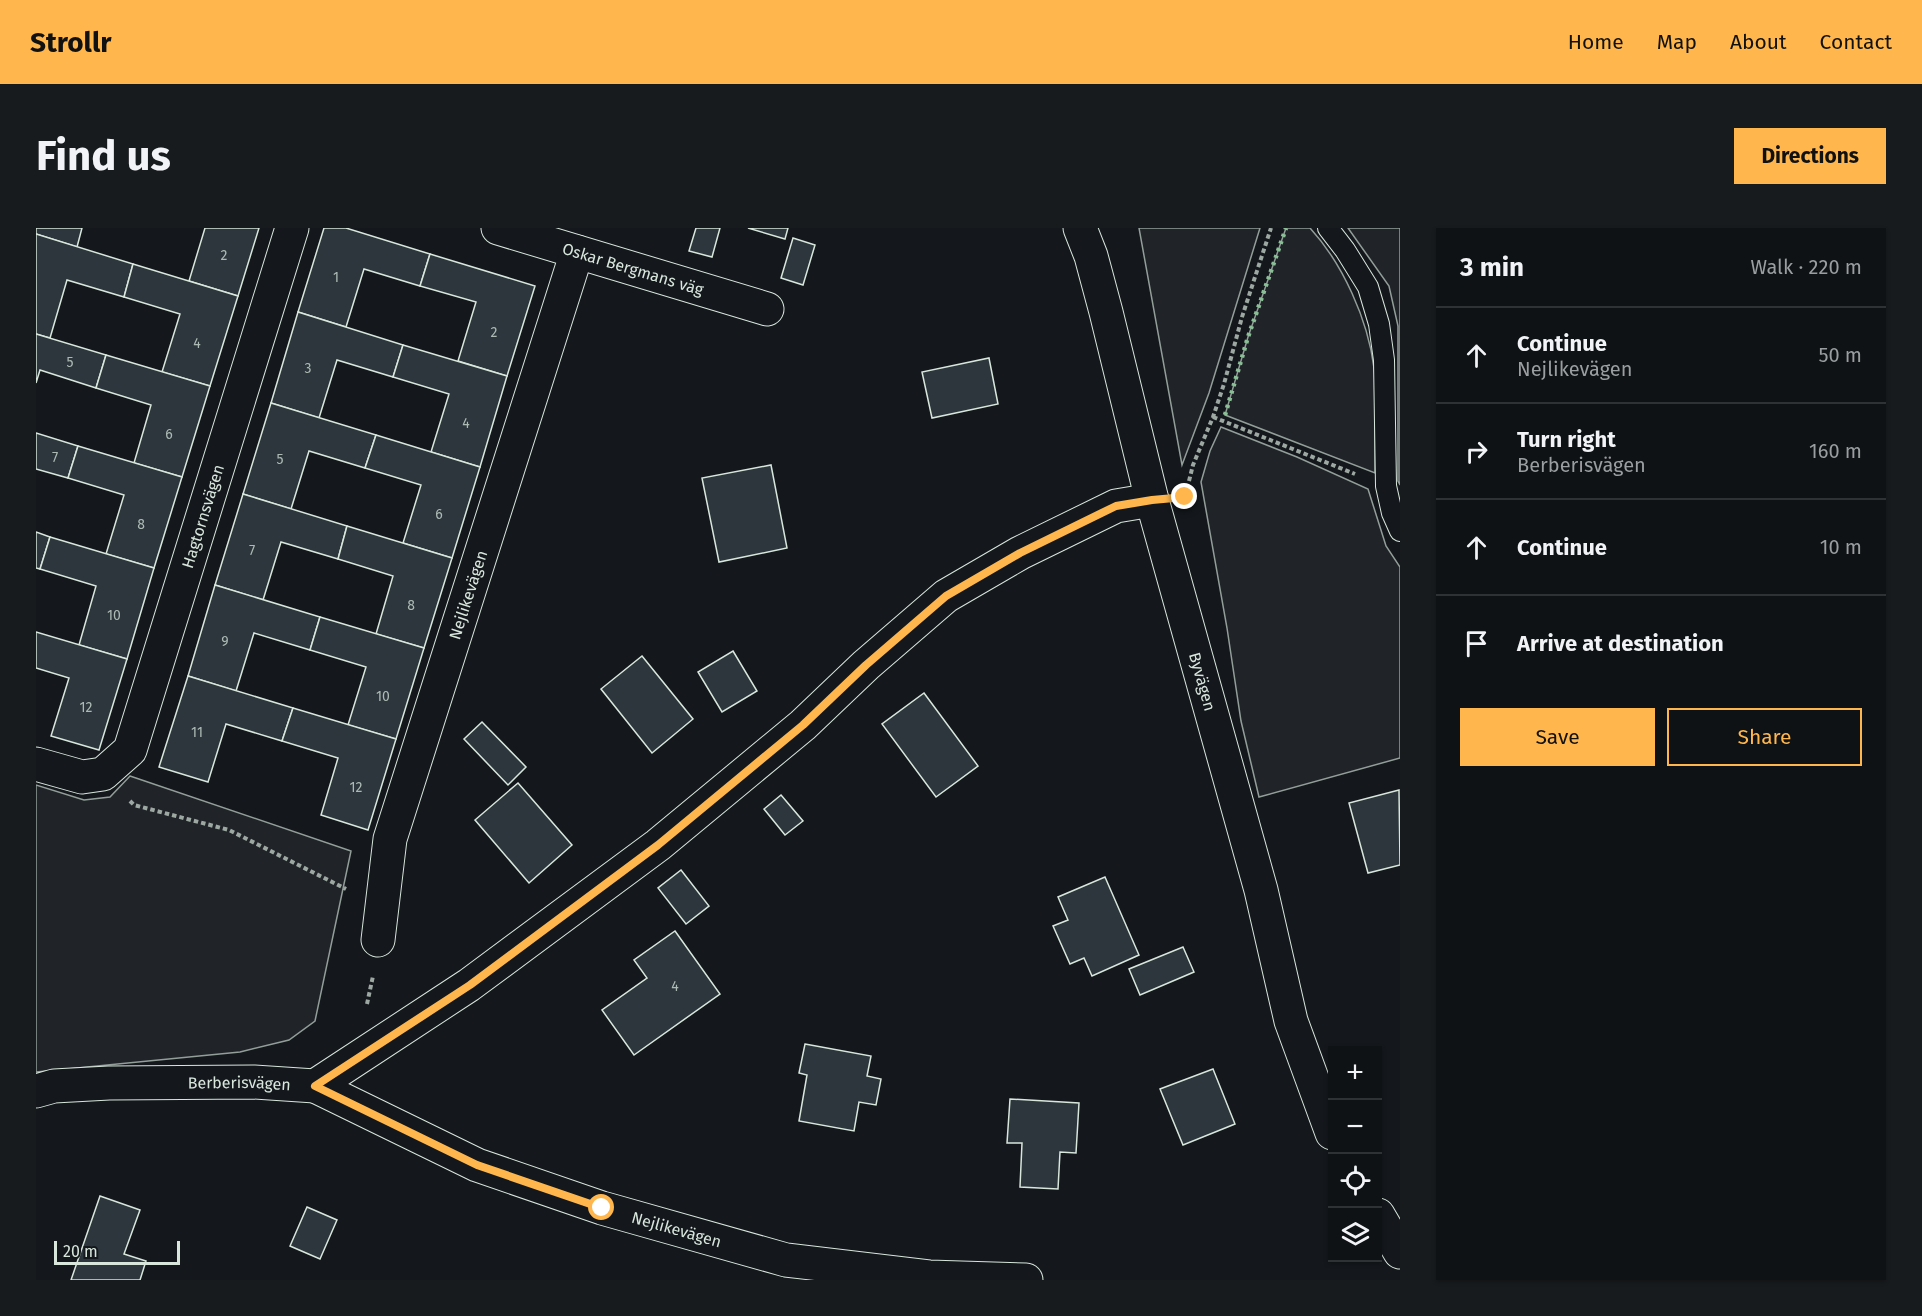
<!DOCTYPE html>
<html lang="en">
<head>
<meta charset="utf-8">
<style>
  body { margin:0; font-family:"Fira Sans",sans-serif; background:#181b1e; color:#f1f3f6 }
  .controls { position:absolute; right:18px; bottom:18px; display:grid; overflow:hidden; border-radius:0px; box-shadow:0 2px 4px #0004 }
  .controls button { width:54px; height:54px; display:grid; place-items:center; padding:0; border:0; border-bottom:2px solid #2f3234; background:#0f1215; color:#f1f3f6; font:30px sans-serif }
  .scale { position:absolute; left:18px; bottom:15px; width:126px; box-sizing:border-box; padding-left:6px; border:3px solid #d8e6dc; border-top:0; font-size:16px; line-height:21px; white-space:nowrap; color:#d8e6dc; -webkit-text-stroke:4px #14181c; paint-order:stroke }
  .stop { position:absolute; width:18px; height:18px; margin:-14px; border:4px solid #ffb74d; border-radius:50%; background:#fff }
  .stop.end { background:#ffb74d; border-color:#fff; box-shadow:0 2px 6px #0008 }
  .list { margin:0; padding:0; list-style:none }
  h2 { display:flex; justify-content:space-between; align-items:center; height:78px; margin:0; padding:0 24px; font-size:26px }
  h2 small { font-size:20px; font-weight:400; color:#9b9ea0 }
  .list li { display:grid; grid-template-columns:39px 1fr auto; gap:18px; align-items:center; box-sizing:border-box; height:96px; padding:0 24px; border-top:2px solid #2f3234 }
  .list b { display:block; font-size:22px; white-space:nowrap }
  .list p { margin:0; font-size:20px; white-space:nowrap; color:#9b9ea0 }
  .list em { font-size:20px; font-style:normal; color:#9b9ea0 }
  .actions { display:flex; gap:12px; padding:18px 24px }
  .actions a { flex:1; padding:14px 0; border:2px solid #ffb74d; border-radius:0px; text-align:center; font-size:21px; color:#ffb74d }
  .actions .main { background:#ffb74d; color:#111 }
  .icon { flex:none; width:33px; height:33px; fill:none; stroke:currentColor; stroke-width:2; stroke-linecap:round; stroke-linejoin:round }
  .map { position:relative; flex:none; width:1364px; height:1052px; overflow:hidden; border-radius:0px }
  header { display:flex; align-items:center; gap:36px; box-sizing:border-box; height:84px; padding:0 30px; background:#ffb74d; color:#111 }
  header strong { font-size:28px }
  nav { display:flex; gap:33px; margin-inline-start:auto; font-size:21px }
  .intro { display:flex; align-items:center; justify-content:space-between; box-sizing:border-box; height:144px; padding:0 36px }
  h1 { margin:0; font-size:42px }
  .button { padding:15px 27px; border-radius:0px; background:#ffb74d; color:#111; font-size:21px; font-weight:700 }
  main { display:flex; gap:36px; padding:0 36px }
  aside { flex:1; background:#0f1215; border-radius:0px; box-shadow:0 2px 4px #0004 }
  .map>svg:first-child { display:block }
  .green { fill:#202428; stroke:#939e99; stroke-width:1.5 }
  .building { fill:#2c363c; stroke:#d8e6dc; stroke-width:1.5 }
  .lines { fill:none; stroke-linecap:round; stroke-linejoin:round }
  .lane-casing { stroke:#d8e6dc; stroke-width:22 }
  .street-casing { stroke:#d8e6dc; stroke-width:35 }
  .secondary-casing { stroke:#d8e6dc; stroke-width:35 }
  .path { stroke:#9da8a2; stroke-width:4; stroke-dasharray:4.5 3; stroke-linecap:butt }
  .lane { stroke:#14181c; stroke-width:20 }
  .street { stroke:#14181c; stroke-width:33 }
  .secondary { stroke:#14181c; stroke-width:33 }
  .hedge { stroke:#8ac095; stroke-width:4.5; stroke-dasharray:3 4.5; stroke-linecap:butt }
  .route { stroke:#ffb74d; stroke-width:8 }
  .labels { text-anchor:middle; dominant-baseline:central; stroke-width:4.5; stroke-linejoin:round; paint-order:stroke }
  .number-label { font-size:14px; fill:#adbab4 }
  .street-label { font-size:16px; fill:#d8e6dc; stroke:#14181c }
</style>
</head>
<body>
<header>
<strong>Strollr</strong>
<nav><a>Home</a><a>Map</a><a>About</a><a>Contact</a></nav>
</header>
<div class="intro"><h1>Find us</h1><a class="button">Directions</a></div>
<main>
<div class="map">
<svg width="1364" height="1052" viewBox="0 0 1364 1052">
  <rect width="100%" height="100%" fill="#14181c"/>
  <g class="green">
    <polygon points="1103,0 1224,0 1173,165 1146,237"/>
    <path d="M1250,0H1274C1307,36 1332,92 1338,140C1340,152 1339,164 1339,176C1339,199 1339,222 1339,245L1189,187L1212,109Z"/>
    <polygon points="1312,0 1364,0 1364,257 1362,253 1362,98 1353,58"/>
    <polygon points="1185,199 1261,229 1332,261 1350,318 1364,339 1364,530 1223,569 1205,493 1191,400 1165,254 1174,223"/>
    <polygon points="94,548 315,623 279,793 253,812 204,824 0,844 0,557 48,572 74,569"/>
  </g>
  <g class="building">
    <polygon points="0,0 46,0 41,19 0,6"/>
    <polygon points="169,0 223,0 202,68 153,53"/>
    <polygon points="288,0 310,0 394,26 384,58 328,41 310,99 262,84"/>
    <polygon points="660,0 684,0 676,29 653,23"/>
    <polygon points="712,0 752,0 749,11"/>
    <polygon points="0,6 97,36 88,69 31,52 14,110 0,106"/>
    <polygon points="757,10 779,17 767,57 745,50"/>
    <polygon points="394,26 499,58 471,148 422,133 440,74 384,58"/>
    <polygon points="97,36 202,68 174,158 126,144 144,86 88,69"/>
    <polygon points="262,84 367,117 357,149 301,132 283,190 235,175"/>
    <polygon points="0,106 70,127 60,160 4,142 0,155"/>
    <polygon points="367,117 471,148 444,239 395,224 413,166 357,149"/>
    <polygon points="70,127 174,158 146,249 98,235 115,177 60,160"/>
    <polygon points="953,130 962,176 896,190 886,144"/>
    <polygon points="235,175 340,207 329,240 273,223 255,281 207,266"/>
    <polygon points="0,205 42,218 32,250 0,241"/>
    <polygon points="340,207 444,239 416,330 367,315 385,257 329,240"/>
    <polygon points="42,218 146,249 118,340 70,326 88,267 32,250"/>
    <polygon points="735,237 751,320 683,334 666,250"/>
    <polygon points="207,266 311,298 302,331 245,314 227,372 179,357"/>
    <polygon points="311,298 416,330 388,420 340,406 357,348 302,331"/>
    <polygon points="0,304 14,309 4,341 0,340"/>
    <polygon points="14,309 118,340 91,431 43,417 60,358 4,341"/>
    <polygon points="179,357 284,389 274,422 218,405 200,463 152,448"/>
    <polygon points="284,389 388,420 360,511 312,497 330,439 274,422"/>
    <polygon points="0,404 91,431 63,522 15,508 33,450 0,440"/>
    <polygon points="697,423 721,463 686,484 662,444"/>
    <polygon points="606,428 657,491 616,525 565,461"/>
    <polygon points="152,448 257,480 246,513 190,496 172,554 123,539"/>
    <polygon points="888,465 942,538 900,569 846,496"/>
    <polygon points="257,480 360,511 332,602 285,587 302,530 246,513"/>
    <polygon points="446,494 490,539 472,557 428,511"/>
    <polygon points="482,555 536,617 493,655 439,592"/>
    <polygon points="1363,562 1364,637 1332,645 1313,575"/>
    <polygon points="745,567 767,593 749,607 728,581"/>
    <polygon points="645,642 673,678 650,696 622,660"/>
    <polygon points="1069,649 1103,727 1056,748 1048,730 1034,736 1017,698 1032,692 1022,669"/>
    <polygon points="639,703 684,766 598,827 566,782 611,750 598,732"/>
    <polygon points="1147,719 1158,744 1104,767 1093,741"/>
    <polygon points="769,816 835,828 831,848 845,851 840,877 823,874 818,903 763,893 771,847 763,845"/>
    <polygon points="1177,841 1199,896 1147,917 1124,861"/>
    <polygon points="974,871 1043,875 1040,925 1024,924 1022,961 984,959 986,915 971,915"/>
    <polygon points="64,968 104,982 88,1026 110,1033 104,1052 35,1052"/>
    <polygon points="271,979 301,992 284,1031 254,1018"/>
  </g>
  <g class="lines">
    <g class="lane-casing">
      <polyline id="lane" points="1292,0 1309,22 1332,59 1343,96 1348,132 1350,258 1356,285 1364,303"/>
    </g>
    <g class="street-casing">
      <g id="street">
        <path id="s1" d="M462,0L731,81"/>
        <path id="s2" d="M0,536L46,549L67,546L94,522L256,0"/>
        <path id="s3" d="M342,712L354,611L541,24"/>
        <path id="s4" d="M279,858L441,937L566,980L750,1032L893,1049L990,1052"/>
        <path id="s5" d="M0,863L18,858L73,855L218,854L279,858L433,757L622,617L767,497L830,437L910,368L984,325L1080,278L1116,272"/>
      </g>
    </g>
    <g class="secondary-casing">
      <g id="secondary">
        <path id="s6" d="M1044,0L1055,28L1070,84L1116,272L1225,662L1255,793L1296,905"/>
        <polyline points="1342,987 1364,1024"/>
      </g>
    </g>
    <g class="path">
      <polyline points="1177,189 1319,246"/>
      <polyline points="1153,253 1157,237 1177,189 1188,156 1206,89 1235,0"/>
      <polyline points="94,573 98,577 193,602 310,661"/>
      <polyline points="331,776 337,748"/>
    </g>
    <use href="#lane" class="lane"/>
    <use href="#street" class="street"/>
    <use href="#secondary" class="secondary"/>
    <polyline class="hedge" points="1189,187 1212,109 1250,0"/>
  </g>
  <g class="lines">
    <polyline class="route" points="566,980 441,937 279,858 434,757 622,617 767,497 830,437 910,368 984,325 1080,278 1116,272 1149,269"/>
  </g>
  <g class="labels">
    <g class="number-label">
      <text x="188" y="27">2</text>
      <text x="300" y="49">1</text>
      <text x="458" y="104">2</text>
      <text x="161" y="115">4</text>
      <text x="34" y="134">5</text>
      <text x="272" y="140">3</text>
      <text x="430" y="195">4</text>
      <text x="133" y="206">6</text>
      <text x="19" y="229">7</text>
      <text x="244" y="231">5</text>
      <text x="403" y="286">6</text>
      <text x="105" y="296">8</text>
      <text x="216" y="322">7</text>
      <text x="375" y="377">8</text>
      <text x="78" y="387">10</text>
      <text x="189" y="413">9</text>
      <text x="347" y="468">10</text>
      <text x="50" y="479">12</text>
      <text x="161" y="504">11</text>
      <text x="320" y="559">12</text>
      <text x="639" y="758">4</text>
    </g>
    <g class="street-label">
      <text stroke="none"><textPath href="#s1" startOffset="141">Oskar Bergmans väg</textPath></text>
      <text stroke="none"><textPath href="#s2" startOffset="350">Hagtornsvägen</textPath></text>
      <text stroke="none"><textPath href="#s3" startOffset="358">Nejlikevägen</textPath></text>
      <text stroke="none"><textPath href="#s6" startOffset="470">Byvägen</textPath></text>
      <text stroke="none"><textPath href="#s5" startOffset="204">Berberisvägen</textPath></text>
      <text stroke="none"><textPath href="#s4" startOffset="390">Nejlikevägen</textPath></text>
    </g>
  </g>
</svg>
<div class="controls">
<button>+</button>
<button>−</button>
<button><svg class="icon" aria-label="locate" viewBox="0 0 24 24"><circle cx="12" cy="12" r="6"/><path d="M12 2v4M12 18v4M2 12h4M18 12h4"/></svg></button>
<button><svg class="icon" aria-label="layers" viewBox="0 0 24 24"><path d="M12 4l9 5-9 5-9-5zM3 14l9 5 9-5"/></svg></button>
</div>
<div class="scale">20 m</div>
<div class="stop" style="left:566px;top:980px"></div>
<div class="stop end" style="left:1149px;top:269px"></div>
</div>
<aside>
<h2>3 min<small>Walk · 220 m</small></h2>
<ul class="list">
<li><svg class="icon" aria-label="ahead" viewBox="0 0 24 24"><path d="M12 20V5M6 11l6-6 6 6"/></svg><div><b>Continue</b><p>Nejlikevägen</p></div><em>50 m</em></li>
<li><svg class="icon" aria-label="right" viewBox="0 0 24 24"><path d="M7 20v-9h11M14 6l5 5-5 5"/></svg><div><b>Turn right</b><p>Berberisvägen</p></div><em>160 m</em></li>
<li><svg class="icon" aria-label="ahead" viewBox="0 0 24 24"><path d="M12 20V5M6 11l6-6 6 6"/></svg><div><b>Continue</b></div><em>10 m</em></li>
<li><svg class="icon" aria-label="arrive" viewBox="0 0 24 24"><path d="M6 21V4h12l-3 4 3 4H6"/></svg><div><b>Arrive at destination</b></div></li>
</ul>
<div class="actions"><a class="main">Save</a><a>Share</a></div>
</aside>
</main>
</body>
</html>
